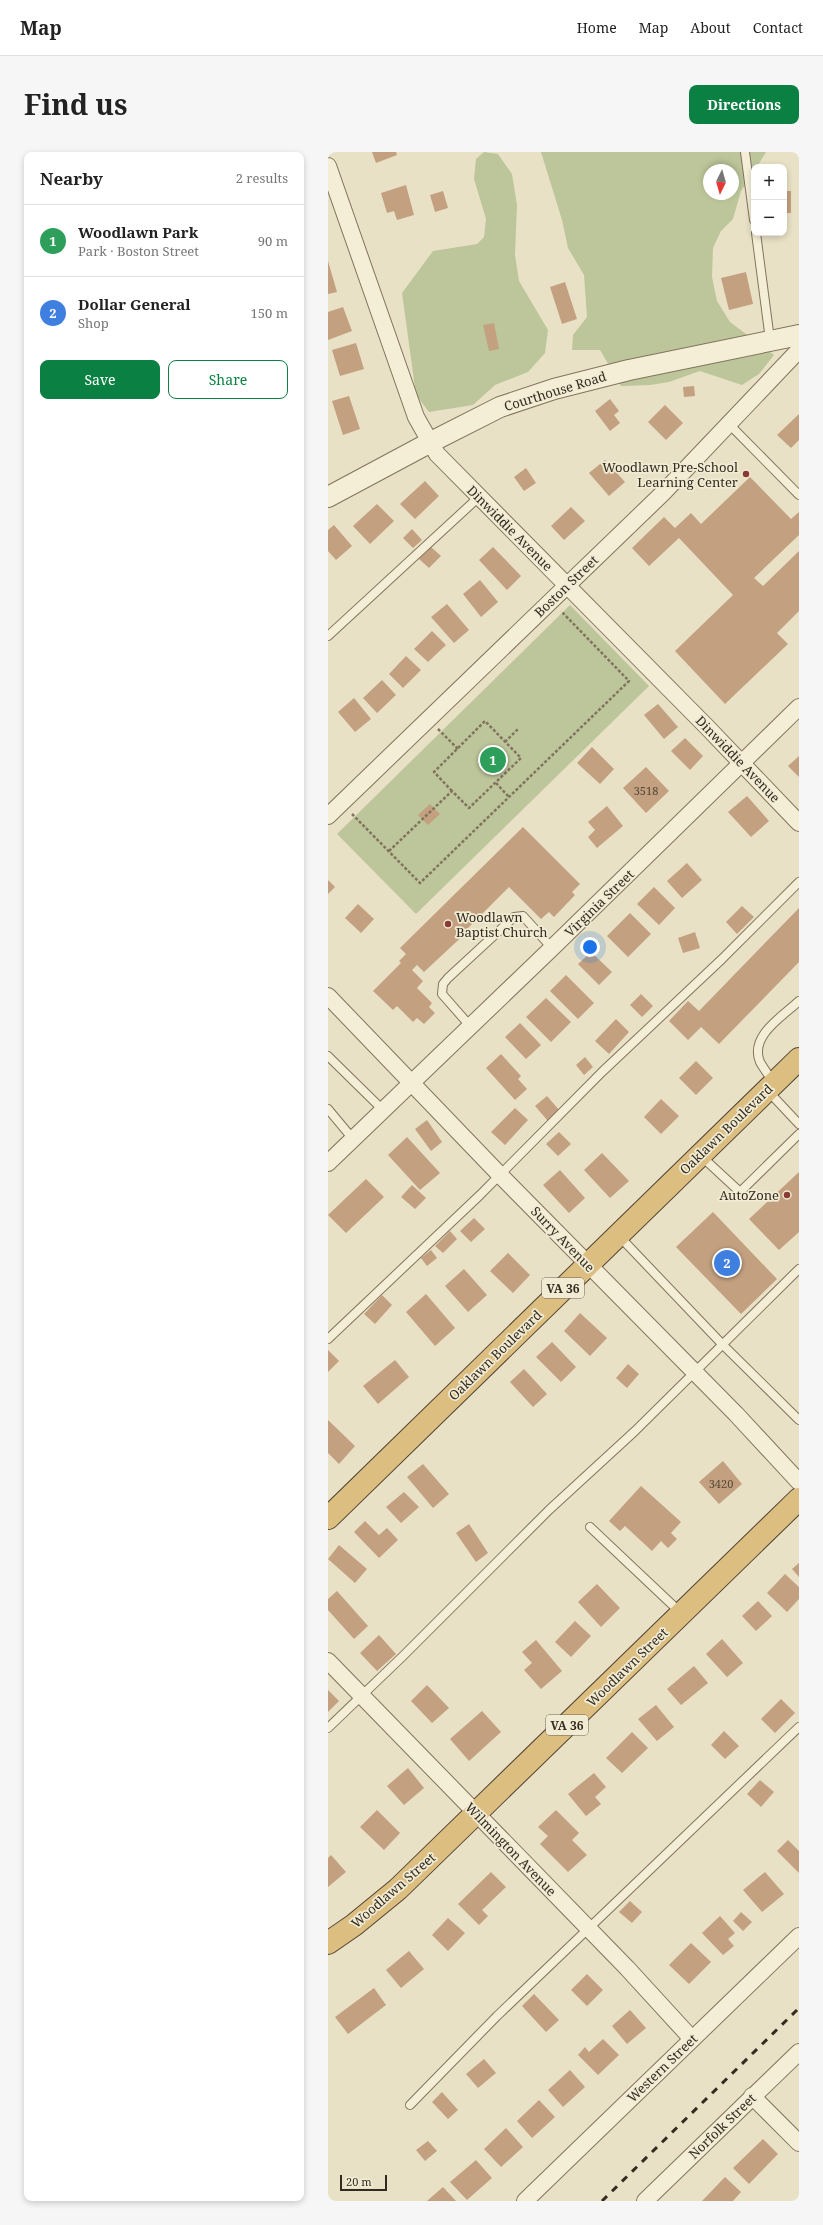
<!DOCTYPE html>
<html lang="en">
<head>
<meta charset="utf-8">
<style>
  body { margin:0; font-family:"Noto Serif",serif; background:#f6f6f6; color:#222 }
  .controls { position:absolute; right:12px; top:12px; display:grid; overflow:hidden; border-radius:8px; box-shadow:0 2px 6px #0003 }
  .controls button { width:36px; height:36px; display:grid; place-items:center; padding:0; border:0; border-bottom:1px solid #e0e0e0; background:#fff; color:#222; font:20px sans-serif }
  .compass { position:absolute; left:375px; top:12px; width:36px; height:36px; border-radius:50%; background:#fff; box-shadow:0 2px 6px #0003; rotate:185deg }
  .scale { position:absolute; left:12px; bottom:10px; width:47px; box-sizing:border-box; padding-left:4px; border:2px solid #332b1f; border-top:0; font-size:11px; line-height:14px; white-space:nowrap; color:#332b1f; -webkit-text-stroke:3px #f1ebd4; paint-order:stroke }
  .you { position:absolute; left:262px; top:795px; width:14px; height:14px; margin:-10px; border:3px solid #fff; border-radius:50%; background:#1a73e8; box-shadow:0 0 0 6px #1a73e833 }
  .badge { display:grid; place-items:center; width:26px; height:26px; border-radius:50%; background:#0b8043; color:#fff; font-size:13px; font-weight:700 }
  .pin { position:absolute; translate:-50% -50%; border:2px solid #fff; box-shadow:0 1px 4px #0006 }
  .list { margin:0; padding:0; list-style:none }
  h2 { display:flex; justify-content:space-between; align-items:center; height:52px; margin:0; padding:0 16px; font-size:17px }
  h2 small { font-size:13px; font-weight:400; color:#767676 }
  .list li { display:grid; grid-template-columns:26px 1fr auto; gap:12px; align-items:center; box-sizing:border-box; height:72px; padding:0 16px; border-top:1px solid #e0e0e0 }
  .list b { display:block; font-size:15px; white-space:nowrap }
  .list p { margin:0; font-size:13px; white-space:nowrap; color:#767676 }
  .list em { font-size:13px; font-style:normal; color:#767676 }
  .actions { display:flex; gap:8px; padding:12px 16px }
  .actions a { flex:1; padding:9px 0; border:1px solid #0b8043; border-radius:8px; text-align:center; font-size:14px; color:#0b8043 }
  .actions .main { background:#0b8043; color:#fff }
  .map { position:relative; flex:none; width:471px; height:2049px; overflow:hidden; border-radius:8px }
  header { display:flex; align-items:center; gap:24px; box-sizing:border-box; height:56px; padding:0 20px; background:#fff; border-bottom:1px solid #e0e0e0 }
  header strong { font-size:19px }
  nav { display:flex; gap:22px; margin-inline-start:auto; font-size:14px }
  .intro { display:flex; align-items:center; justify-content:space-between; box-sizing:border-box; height:96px; padding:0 24px }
  h1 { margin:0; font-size:28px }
  .button { padding:10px 18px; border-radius:8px; background:#0b8043; color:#fff; font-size:14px; font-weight:700 }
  main { display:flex; gap:24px; padding:0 24px }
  aside { flex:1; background:#fff; border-radius:8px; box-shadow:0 2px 6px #0003 }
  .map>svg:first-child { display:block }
  .green { fill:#bdc69a; fill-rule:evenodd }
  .building { fill:#c3a07f }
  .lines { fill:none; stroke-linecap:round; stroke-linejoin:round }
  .service-casing { stroke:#82735d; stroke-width:10 }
  .minor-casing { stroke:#82735d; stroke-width:18 }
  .tertiary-casing { stroke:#82735d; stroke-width:22 }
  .trunk-casing { stroke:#504231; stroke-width:24 }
  .path { stroke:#82735d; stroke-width:2.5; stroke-dasharray:3 2; stroke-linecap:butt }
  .service { stroke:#f5eed7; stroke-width:8 }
  .minor { stroke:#f5eed7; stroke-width:16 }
  .tertiary { stroke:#f5eed7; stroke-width:20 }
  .trunk { stroke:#dcbe80; stroke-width:22 }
  .rail { stroke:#332b1f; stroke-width:3; stroke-dasharray:7 7; stroke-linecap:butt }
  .poi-dot { fill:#8a3a34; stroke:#f1ebd4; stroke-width:1.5 }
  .labels { text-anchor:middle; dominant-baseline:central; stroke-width:3.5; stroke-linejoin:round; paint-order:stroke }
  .number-label { font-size:11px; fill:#574837 }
  .shield { fill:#f1ebd4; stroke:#6c6555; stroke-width:1 }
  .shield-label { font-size:12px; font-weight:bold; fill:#332b1f }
  .street-label { font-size:13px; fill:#332b1f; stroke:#f1ebd4 }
  .poi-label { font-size:13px; fill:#332b1f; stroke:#f1ebd4; text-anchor:end }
</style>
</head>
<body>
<header>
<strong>Map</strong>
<nav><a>Home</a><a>Map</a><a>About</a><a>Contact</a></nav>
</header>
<div class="intro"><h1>Find us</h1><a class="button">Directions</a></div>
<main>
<aside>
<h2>Nearby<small>2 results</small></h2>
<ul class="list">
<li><span class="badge" style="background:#2e9e5b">1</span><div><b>Woodlawn Park</b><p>Park · Boston Street</p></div><em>90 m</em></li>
<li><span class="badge" style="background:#3f7fe0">2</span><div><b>Dollar General</b><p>Shop</p></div><em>150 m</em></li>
</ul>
<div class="actions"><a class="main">Save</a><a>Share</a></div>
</aside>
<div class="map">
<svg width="471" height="2049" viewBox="0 0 471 2049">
  <rect width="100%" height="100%" fill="#e9e1c5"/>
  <g class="green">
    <polygon points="156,0 170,2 184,22 189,53 187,103 191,129 220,178 217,201 200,220 167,233 145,253 101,260 88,243 74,141 105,99 149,92 156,85 158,67 146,27 148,7"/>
    <path d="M213,0H438L429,15H426V20L413,39L405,67L393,79L385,96L384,125L389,149L402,170L446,203L431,222L414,233L372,219L341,230L322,233L293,234L272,198H244L245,183L259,165L256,123L240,96L234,68ZM381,18H405V42H381Z"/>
    <polygon points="242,453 321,534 88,762 9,682"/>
  </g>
  <g class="building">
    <polygon points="44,0 68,0 69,3 48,11"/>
    <polygon points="78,33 86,63 69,68 66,59 59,61 53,41"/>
    <polygon points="115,39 120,56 107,60 102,43"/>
    <rect x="456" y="39" width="7" height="22"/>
    <polygon points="0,109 9,140 0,142"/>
    <polygon points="418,120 425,152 401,158 393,126"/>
    <polygon points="237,130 249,167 234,172 222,135"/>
    <polygon points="15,155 24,179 0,188 0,160"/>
    <polygon points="166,171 171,197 161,199 155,173"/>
    <polygon points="28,191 36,217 12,224 4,198"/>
    <polygon points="366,234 367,244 356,245 355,235"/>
    <polygon points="21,244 32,277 15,283 4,249"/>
    <polygon points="282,247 291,259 286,263 292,271 282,279 267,259"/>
    <polygon points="337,253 355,271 338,288 320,270"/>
    <polygon points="471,262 471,288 463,296 449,283"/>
    <polygon points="277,308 297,330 281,344 261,321"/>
    <polygon points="198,316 208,331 196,339 186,325"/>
    <polygon points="422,325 463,367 471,360 471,383 426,426 435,434 471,399 471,459 449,481 460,492 397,552 347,499 405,443 351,386 321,414 304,396 336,365 347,376 363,361 373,372"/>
    <polygon points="97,329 111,344 87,367 72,352"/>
    <polygon points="49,352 66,369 42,392 25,374"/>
    <polygon points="243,355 257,369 236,388 223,374"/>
    <polygon points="6,373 24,394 8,408 0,399 0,378"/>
    <polygon points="84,377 94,388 85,396 75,386"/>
    <polygon points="103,395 113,404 101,416 91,407"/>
    <polygon points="165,395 193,424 179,438 151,408"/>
    <polygon points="152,428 170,450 153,465 135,442"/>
    <polygon points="119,452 141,478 126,491 103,465"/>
    <polygon points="104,479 118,493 100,510 86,497"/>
    <polygon points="78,504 93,518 75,536 61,522"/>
    <polygon points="54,528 68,543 49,561 35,546"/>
    <polygon points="26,546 43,567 27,580 10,560"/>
    <polygon points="330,552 350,575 336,587 316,563"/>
    <polygon points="357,586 375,604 362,618 343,599"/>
    <polygon points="264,595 286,617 272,632 249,611"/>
    <polygon points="471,604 471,625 460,614"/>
    <polygon points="318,615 341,639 318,661 295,636"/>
    <polygon points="419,644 441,669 423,685 400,660"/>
    <polygon points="102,652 112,662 100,673 90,663"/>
    <polygon points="279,654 295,674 269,696 260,685 267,678 260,670"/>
    <polygon points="195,675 252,732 244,740 247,743 226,765 221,760 213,767 181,735 139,777 141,778 96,820 89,813 84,818 95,829 89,836 104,851 101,855 107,861 96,872 89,866 85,870 69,854 65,858 45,839 73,811 71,809 78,802 72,796"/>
    <polygon points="359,711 374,728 354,746 339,729"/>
    <polygon points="0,728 7,735 0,742"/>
    <polygon points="326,735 347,756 331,773 309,752"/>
    <polygon points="30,752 46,767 33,781 17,766"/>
    <polygon points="414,754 426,765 409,782 398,770"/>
    <polygon points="471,756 471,810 391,892 373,875 360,888 341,869 360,849 371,859"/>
    <polygon points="302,761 323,782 300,805 279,784"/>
    <polygon points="367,780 372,796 355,801 350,786"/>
    <polygon points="263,800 284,820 271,833 250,812"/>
    <polygon points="238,823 266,851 250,867 222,839"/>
    <polygon points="313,842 325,854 314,865 302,853"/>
    <polygon points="218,846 243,870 223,890 198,865"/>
    <polygon points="288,867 301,880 281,902 267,889"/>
    <polygon points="192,871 213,893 198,907 177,885"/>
    <polygon points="173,902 193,924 190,927 199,937 187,948 158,916"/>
    <polygon points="257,905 265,915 256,923 248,913"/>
    <polygon points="368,909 385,926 368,943 351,926"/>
    <polygon points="219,944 232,959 220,969 207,954"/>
    <polygon points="333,947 351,964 333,982 316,965"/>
    <polygon points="187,956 200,968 177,993 163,980"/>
    <polygon points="99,968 114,990 103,999 87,977"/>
    <polygon points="231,980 243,992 230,1004 218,992"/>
    <polygon points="79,985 112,1021 92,1038 60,1003"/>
    <polygon points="274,1001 301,1029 282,1046 256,1018"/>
    <polygon points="232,1018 257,1046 241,1061 215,1033"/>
    <polygon points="471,1020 471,1080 451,1098 421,1067"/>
    <polygon points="38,1027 56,1045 18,1081 0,1063"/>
    <polygon points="84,1033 98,1046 87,1057 73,1045"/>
    <polygon points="385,1060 449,1127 413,1162 348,1095"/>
    <polygon points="146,1066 157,1077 143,1090 132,1079"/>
    <polygon points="122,1079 129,1087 115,1101 107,1094"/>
    <polygon points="103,1098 109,1106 99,1114 93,1106"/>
    <polygon points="180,1101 202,1123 185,1141 162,1119"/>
    <polygon points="136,1117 159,1143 140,1160 117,1134"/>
    <polygon points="98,1142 127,1176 107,1194 78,1160"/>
    <polygon points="54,1143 64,1153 47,1172 36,1162"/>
    <polygon points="252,1161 279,1186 262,1204 236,1179"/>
    <polygon points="224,1190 248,1215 233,1230 208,1205"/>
    <polygon points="0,1198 11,1209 0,1220"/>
    <polygon points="67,1208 81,1225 50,1252 35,1234"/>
    <polygon points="300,1212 311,1222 299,1236 288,1226"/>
    <polygon points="196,1217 219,1242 205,1255 182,1230"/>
    <polygon points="0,1268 27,1294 11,1312 0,1301"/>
    <polygon points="395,1309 414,1332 391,1352 371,1330"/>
    <polygon points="95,1312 121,1342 105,1356 79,1325"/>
    <polygon points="313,1334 353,1370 343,1381 349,1387 340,1396 333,1389 324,1399 297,1374 292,1379 281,1369"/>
    <polygon points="76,1340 91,1355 73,1371 58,1355"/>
    <polygon points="37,1369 51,1383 59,1376 70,1388 51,1406 26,1380"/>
    <polygon points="141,1372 160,1401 148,1410 128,1381"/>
    <polygon points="11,1393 39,1417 27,1431 0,1407"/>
    <polygon points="471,1411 471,1425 464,1417"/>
    <polygon points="457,1422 471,1435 471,1447 459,1460 439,1441"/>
    <polygon points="269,1432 292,1456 273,1475 250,1450"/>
    <polygon points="9,1439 40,1474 26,1487 0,1458 0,1447"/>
    <polygon points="430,1449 444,1464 428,1479 414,1464"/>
    <polygon points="247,1469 263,1484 243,1505 227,1490"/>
    <polygon points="51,1483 68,1502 49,1519 32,1501"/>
    <polygon points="394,1487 415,1511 399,1525 378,1502"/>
    <polygon points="208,1488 234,1519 213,1537 196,1518 204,1511 194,1500"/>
    <polygon points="366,1514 380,1531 353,1553 339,1537"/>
    <polygon points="99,1533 121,1556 104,1571 83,1549"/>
    <polygon points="0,1538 11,1549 0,1560"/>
    <polygon points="453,1547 467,1561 447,1581 433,1567"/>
    <polygon points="328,1553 346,1575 329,1589 310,1567"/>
    <polygon points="154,1559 173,1580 141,1609 122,1587"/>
    <polygon points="396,1579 411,1594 397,1607 383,1593"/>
    <polygon points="304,1580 320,1596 294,1621 278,1606"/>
    <polygon points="80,1616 96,1636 76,1653 59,1634"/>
    <polygon points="266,1621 278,1635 267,1645 273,1652 258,1664 240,1642"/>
    <polygon points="432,1628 446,1640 433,1655 419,1642"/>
    <polygon points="49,1658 72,1681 56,1698 32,1675"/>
    <polygon points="228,1658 251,1681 244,1688 259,1703 240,1720 212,1692 220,1684 210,1675"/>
    <polygon points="460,1688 471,1699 471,1721 449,1699"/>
    <polygon points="3,1703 18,1720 0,1735 0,1706"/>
    <polygon points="163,1720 178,1735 154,1758 160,1764 151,1773 130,1752"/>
    <polygon points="437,1720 456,1742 434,1760 415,1738"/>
    <polygon points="302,1749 314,1760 304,1771 291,1760"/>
    <polygon points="413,1760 424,1770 415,1779 405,1769"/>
    <polygon points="392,1764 407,1781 400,1787 406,1794 395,1803 374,1781"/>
    <polygon points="120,1766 137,1781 120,1799 104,1783"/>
    <polygon points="363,1791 383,1810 361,1832 341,1813"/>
    <polygon points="81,1799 96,1817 73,1836 58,1818"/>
    <polygon points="259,1822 275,1838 259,1854 243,1838"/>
    <polygon points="46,1836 58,1853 20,1882 7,1865"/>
    <polygon points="206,1842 231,1868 218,1880 194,1854"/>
    <polygon points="302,1858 318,1876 299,1892 284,1874"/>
    <polygon points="275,1887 291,1903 270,1923 250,1903 257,1895 261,1900"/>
    <polygon points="156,1907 168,1921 150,1936 138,1922"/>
    <polygon points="242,1918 257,1935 235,1955 220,1938"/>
    <polygon points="114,1940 130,1958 120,1967 104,1950"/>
    <polygon points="211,1948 227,1965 204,1986 189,1969"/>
    <polygon points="178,1976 195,1995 173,2015 156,1997"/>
    <polygon points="435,1987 450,2002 421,2032 405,2016"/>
    <polygon points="100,1989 109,1999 97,2009 88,1998"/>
    <polygon points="148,2008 164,2026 139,2048 122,2030"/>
    <polygon points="397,2025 413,2040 405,2049 374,2049"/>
    <polygon points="115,2035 128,2049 99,2049"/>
  </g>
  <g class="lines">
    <g class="service-casing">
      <g id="service">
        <polyline points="417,0 426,68"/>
        <polyline points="428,81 442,188"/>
        <polyline points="401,272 471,343"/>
        <polyline points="0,484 152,344"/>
        <polyline points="143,875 114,842 115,832 120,826 186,765 195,764 224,796"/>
        <polyline points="0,904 55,958"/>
        <path d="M446,931C441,924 436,917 432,910C421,884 455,864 471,849"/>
        <polyline points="440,939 471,972"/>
        <polyline points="0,957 25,987"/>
        <polyline points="372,1003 412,1040 471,982"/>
        <polyline points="291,1084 394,1192 471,1268"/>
        <polyline points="0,1187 152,1043 274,920 394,807 471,730"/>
        <polyline points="262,1375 353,1461"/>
        <polyline points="0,1576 75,1504 221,1358 307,1279 471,1117"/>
        <polyline points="82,1953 169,1864 471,1575"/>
      </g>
    </g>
    <g class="minor-casing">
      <g id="minor">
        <polyline points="0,14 88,265 109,302 378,574 471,671"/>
        <polyline points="0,664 335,341 471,198"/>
        <polyline points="0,844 172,1023 408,1262 471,1330"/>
        <polyline points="0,1011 224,796 471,555"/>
        <polyline points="0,1509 299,1816 364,1887"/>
        <polyline points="424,1944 471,1991"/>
        <polyline points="197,2049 471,1784"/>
        <polyline points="317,2049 471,1900"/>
      </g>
    </g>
    <g class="tertiary-casing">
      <polyline id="tertiary" points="0,345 101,291 172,255 226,237 301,218 471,183"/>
    </g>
    <g class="trunk-casing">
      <g id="trunk">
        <polyline points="0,1366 471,907"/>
        <polyline points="0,1791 26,1773 70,1737 471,1347"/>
      </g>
    </g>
    <g class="path">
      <polyline points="110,577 130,597"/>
      <polyline points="177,590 190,577"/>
      <polyline points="168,631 181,645"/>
      <polyline points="24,662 92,731 301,529 233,459"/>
      <polyline points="61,699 124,639 141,656 193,606 157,569 106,620 124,639"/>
    </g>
    <use href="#service" class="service"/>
    <use href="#minor" class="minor"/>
    <use href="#tertiary" class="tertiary"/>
    <use href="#trunk" class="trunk"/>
    <polyline class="rail" points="274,2049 471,1856"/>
  </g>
  <g class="poi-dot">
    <circle cx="418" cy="322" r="4"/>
    <circle cx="120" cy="772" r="4"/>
    <circle cx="459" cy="1043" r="4"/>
  </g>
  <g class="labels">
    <g class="number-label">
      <text x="318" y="638">3518</text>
      <text x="393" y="1331">3420</text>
    </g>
    <g class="shield">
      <rect x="214" y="1126" width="42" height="20" rx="3"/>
      <rect x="218" y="1563" width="42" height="20" rx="3"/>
    </g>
    <g class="shield-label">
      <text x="235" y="1136">VA 36</text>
      <text x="239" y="1573">VA 36</text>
    </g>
    <g class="street-label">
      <text transform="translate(227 239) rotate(-17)">Courthouse Road</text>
      <text transform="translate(182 376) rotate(45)">Dinwiddie Avenue</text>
      <text transform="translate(238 434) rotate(-44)">Boston Street</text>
      <text transform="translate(410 607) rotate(46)">Dinwiddie Avenue</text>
      <text transform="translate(271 751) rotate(-44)">Virginia Street</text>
      <text transform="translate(398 977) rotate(-44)">Oaklawn Boulevard</text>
      <text transform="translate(235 1087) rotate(46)">Surry Avenue</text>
      <text transform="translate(167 1203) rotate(-44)">Oaklawn Boulevard</text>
      <text transform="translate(299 1515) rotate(-44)">Woodlawn Street</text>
      <text transform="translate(183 1697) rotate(46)">Wilmington Avenue</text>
      <text transform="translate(65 1738) rotate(-41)">Woodlawn Street</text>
      <text transform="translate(334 1916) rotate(-44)">Western Street</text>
      <text transform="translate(394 1974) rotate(-44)">Norfolk Street</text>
    </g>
    <g class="poi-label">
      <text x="410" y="315">Woodlawn Pre-School<tspan x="410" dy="15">Learning Center</tspan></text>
      <text x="128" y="765" text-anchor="start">Woodlawn<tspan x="128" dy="15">Baptist Church</tspan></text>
      <text x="451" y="1043">AutoZone</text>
    </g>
  </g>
</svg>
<div class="controls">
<button>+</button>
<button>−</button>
</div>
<svg class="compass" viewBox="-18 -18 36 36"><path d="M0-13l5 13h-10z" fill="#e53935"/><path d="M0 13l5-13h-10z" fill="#767676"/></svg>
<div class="scale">20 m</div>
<div class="you"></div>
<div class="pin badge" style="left:165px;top:608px;background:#2e9e5b">1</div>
<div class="pin badge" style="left:399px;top:1111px;background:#3f7fe0">2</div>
</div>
</main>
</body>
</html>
